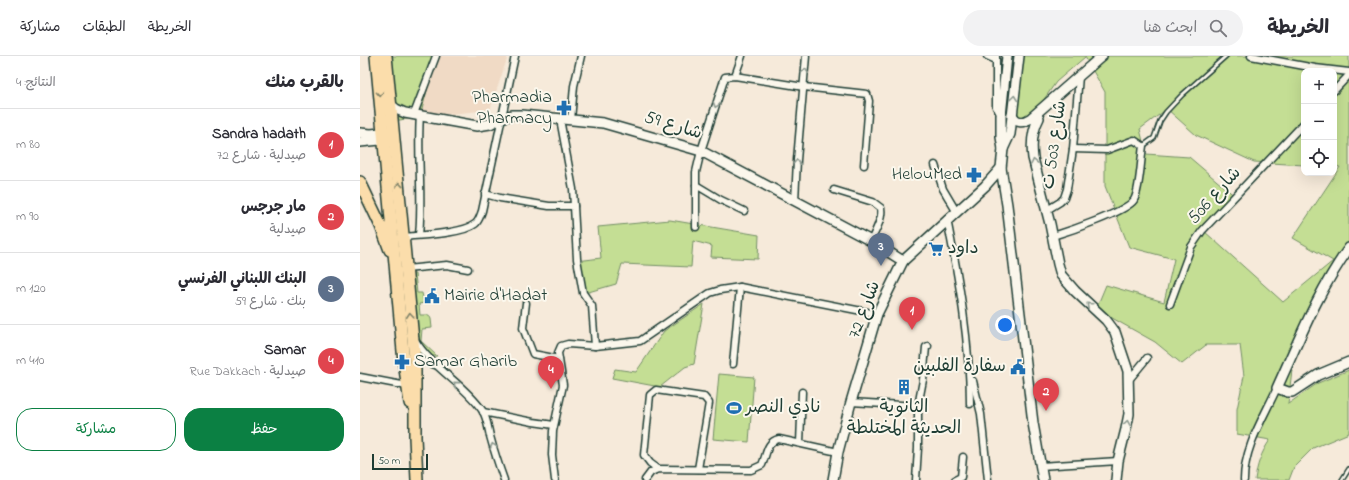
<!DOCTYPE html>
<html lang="ar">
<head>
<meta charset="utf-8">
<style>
  body { margin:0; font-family:"Indie Flower","Playpen Sans Arabic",sans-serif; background:#f2f2f3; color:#2b2b33; direction:rtl }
  .controls { position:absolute; right:12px; top:12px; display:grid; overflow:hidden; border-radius:8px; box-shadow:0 4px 16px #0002 }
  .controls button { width:36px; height:36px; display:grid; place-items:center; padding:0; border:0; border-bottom:1px solid #e1e1e2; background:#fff; color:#2b2b33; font:20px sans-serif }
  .scale { position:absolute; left:12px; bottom:10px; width:56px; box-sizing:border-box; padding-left:4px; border:2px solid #1f3d34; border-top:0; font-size:11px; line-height:14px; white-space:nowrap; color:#1f3d34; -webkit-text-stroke:3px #fbf7ec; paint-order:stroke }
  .you { position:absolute; left:645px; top:269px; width:14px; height:14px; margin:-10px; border:3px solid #fff; border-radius:50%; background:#1a73e8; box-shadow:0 0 0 6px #1a73e833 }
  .badge { display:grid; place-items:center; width:26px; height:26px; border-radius:50%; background:#0b8043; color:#fff; font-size:13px; font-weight:700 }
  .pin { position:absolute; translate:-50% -33px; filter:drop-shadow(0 1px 2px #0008) }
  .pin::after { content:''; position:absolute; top:21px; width:14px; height:12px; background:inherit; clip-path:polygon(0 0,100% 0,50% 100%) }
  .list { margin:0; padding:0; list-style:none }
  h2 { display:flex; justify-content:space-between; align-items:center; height:52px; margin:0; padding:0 16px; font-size:17px }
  h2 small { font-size:13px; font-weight:400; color:#7c7c81 }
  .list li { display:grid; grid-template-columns:26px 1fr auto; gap:12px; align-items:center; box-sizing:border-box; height:72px; padding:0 16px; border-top:1px solid #e1e1e2 }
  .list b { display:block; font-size:15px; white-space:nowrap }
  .list p { margin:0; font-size:13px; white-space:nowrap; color:#7c7c81 }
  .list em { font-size:13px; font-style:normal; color:#7c7c81 }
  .actions { display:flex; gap:8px; padding:12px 16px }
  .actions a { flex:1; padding:9px 0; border:1px solid #0b8043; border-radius:16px; text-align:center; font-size:14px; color:#0b8043 }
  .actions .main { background:#0b8043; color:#fff }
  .icon { flex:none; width:22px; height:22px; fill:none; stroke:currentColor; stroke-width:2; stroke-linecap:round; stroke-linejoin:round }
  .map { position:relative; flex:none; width:989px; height:424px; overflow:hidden; direction:ltr }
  header { display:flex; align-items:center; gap:24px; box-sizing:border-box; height:56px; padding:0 20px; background:#fff; border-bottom:1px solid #e1e1e2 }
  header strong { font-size:19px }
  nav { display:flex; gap:22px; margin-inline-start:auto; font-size:14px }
  .search { width:280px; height:36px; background:#f2f2f3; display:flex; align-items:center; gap:10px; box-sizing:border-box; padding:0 14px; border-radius:22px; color:#7c7c81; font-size:15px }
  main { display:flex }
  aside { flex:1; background:#fff }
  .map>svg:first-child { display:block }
  .built { fill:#f0dac5 }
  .green { fill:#c4de94; stroke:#728e64; fill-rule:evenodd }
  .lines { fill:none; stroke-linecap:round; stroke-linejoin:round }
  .lane-casing { stroke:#1f3d34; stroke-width:6 }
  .street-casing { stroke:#1f3d34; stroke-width:9 }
  .secondary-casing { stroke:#1f3d34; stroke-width:12 }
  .highway-casing { stroke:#1f3d34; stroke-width:14 }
  .lane { stroke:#fbf7ec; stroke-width:3 }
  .street { stroke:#fbf7ec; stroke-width:6 }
  .secondary { stroke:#fbf7ec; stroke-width:9 }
  .highway { stroke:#fbddab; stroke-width:11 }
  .oneway { stroke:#8d9a90 }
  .oneway2 { stroke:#82856a }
  .labels { text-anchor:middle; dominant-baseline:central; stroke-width:4; stroke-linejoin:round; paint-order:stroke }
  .poi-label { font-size:18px; fill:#1f3d34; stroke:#fbf7ec; text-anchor:start }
  .street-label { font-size:18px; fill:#1f3d34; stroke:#fbf7ec }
</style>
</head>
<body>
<header>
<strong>الخريطة</strong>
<div class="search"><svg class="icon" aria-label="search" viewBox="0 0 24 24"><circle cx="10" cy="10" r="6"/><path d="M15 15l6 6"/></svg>ابحث هنا</div>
<nav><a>الخريطة</a><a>الطبقات</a><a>مشاركة</a></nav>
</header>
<main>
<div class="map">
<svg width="989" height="424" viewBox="0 0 989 424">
  <rect width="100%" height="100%" fill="#f6eada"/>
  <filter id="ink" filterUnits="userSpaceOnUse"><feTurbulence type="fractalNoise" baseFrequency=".025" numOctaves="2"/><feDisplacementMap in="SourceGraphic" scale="8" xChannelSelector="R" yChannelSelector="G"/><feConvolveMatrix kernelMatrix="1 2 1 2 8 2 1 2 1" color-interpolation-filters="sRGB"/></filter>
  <g filter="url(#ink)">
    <polygon class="built" points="76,0 148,0 130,54 60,61"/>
    <g class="green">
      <polygon points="20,0 76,0 60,61 26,66"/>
      <path d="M664,0H989V198L986,195L933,305L928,348L958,327L989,314V377L953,392L934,411L929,424H895C897,409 901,397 910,384L877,378V353L884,320L880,289H846L822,308L795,286L736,253L746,229L804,246L814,203L769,191L745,130V36L725,1L696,26L676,55L660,63L657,58ZM944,15H974V110L980,111L933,182L973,205L923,246L844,175L877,142L829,101L786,98L780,73L807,53L836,79L894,106L944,109Z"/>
      <polygon points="310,164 399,179 398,203 351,201 352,190 333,185 331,211 262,208 256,228 225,237 217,205 241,202 238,171"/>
      <polygon points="51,218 55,218 57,237 62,237 64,247 59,248 60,259 69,259 71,263 72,272 62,273 61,285 77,300 73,300 67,296 57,285"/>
      <polygon points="344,248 334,308 325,311 300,331 252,322 255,313 276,316 304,275"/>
      <polygon points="359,318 394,321 389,386 353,383"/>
    </g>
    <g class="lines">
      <g class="lane-casing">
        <g id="lane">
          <polyline points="783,90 794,82 800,65 806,56 822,39 866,0"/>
          <polyline points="982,424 989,413"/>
        </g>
      </g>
      <g class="street-casing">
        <g id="street">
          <polyline points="627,0 636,4"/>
          <polyline points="636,0 636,51 641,59"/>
          <polyline points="891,0 955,12 989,16"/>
          <polyline points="375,20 382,0"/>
          <polyline points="974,35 989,19"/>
          <polyline points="54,58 76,0"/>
          <polyline points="200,63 213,133 217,203 223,237 232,250 235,290"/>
          <polyline points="211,64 214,30 221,0"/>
          <polyline points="575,109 583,133 596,155"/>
          <polyline points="336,129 361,144 384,155"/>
          <path d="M474,134L513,146L521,152C523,163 515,175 511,185"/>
          <polyline points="125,138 140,142 189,150 214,150"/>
          <polyline points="435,145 437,104 446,0"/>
          <polyline points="687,154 700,146 704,142 707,133 713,93 719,20"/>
          <path d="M587,163C599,224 610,286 610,348"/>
          <polyline points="336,171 336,116 341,95 365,21 375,20 444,31 507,38 509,45 504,109"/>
          <path d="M59,179C63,140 57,99 60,59"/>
          <path d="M693,180C709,175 766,156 774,144C780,134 781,102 783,90L774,84L747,94L713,93"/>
          <path d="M44,181C61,179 102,178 115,168C119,165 120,160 122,155L155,0"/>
          <polyline points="46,213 87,209 108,213"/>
          <polyline points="166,247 163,272 173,298 199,303"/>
          <polyline points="810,248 831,191 842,175 944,67"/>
          <path d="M55,284C72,312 103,327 122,354C127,361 128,372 130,380C134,395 139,410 144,424"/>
          <polyline points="53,306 64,306 75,309"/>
          <polyline points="373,308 380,231"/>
          <polyline points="0,321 47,330"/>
          <polyline points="613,325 621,358 628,424"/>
          <polyline points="768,325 787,302"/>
          <polyline points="491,346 558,350"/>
          <polyline points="123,356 173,366 194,369"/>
          <polyline points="440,387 442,336"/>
          <polyline points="680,410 758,405"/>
          <polyline points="298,413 290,407 284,399 290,339 296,334 344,341 349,347 338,413"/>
          <polyline points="195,424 192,399 193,375 203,329 198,297 201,290 208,288 235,290 280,285 350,237 360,234 380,231 517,258"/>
          <path d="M285,424L291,416L298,413L391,414L402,409C407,398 406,386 419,383L478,396"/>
          <polyline points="556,424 558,392 558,350 563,324 566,291 568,290"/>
          <polyline points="595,424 601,421 603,401"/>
          <path d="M884,424C884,391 904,361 917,332"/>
        </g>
      </g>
      <g class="secondary-casing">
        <g id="secondary">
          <polyline points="647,0 641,60 641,81 643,93 641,112 647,149 673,367 683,424"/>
          <polyline points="30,48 36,53 45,57 117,70 130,68 141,62 152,59 162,59 243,67 341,95 511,185 543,205"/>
          <path d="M652,59C657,68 663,67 671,62L742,0"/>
          <path d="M679,62C672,75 671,87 673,102L690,168L698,208L701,219L715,235L746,264L755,276L768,315L769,358L766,373L758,405L756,424"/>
          <polyline points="0,77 11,78 30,76"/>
          <polyline points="0,86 30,83"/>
          <polyline points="643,93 650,78 659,0"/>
          <path d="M989,192C958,235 939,284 917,332L928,336H932L958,319L989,306"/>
          <polyline points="473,424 478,396 491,346 517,258 543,205 625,130 641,112"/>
        </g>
      </g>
      <g class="highway-casing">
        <g id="highway">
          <polyline points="16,0 44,306 50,347"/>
          <polyline points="26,0 55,305 55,381 57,424"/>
          <polyline points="0,126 21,170 30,194"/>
        </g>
      </g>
      <use href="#lane" class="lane"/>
      <use href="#street" class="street"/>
      <use href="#secondary" class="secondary"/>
      <use href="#highway" class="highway"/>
    </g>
    <defs><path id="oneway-chevron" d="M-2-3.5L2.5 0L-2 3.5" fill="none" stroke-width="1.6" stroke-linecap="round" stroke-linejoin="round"/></defs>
    <g class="oneway">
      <use href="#oneway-chevron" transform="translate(445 15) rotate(-86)"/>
      <use href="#oneway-chevron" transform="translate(654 42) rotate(-83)"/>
      <use href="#oneway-chevron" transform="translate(356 49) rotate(107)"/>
      <use href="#oneway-chevron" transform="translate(437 106) rotate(-86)"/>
      <use href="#oneway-chevron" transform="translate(674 106) rotate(-103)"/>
      <use href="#oneway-chevron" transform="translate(729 249) rotate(-138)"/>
      <use href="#oneway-chevron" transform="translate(96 328) rotate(-139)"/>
      <use href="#oneway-chevron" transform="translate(767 367) rotate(-81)"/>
      <use href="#oneway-chevron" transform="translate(133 390) rotate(-106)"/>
    </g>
    <g class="oneway2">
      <use href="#oneway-chevron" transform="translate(20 38) rotate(85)"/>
      <use href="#oneway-chevron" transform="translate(39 129) rotate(-96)"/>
      <use href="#oneway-chevron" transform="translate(50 259) rotate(-95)"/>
    </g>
  </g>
  <defs>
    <g id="pharmacy-bare" transform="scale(1.2)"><path d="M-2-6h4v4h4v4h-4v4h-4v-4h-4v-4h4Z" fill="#1f6fb2" stroke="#fbf7ec" stroke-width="2.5" paint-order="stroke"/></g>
    <g id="supermarket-bare" transform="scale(1.2)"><path d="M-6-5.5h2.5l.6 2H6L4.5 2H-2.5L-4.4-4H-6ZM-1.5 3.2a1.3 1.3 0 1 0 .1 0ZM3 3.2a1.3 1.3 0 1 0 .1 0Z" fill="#1f6fb2" stroke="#fbf7ec" stroke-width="2.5" paint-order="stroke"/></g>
    <g id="civic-bare" transform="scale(1.2)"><path d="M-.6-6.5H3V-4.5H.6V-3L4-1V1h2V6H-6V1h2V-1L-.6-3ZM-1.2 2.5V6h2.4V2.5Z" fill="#1f6fb2" stroke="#fbf7ec" stroke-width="2.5" paint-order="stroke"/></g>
    <g id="building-bare" transform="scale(1.2)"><path d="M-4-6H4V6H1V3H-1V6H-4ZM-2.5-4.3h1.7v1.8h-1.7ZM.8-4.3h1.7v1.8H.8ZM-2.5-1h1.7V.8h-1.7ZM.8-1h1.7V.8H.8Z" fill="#1f6fb2" stroke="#fbf7ec" stroke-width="2.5" paint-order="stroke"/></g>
    <g id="stadium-bare" transform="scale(1.2)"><path d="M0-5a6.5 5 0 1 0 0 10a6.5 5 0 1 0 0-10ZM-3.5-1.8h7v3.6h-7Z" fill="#1f6fb2" stroke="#fbf7ec" stroke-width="2.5" paint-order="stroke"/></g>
  </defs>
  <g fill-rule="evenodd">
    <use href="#pharmacy-bare" x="204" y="52"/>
    <use href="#pharmacy-bare" x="614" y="119"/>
    <use href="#supermarket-bare" x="576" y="193"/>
    <use href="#civic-bare" x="72" y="240"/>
    <use href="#pharmacy-bare" x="42" y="306"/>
    <use href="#civic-bare" x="658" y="311"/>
    <use href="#building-bare" x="544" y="331"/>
    <use href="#stadium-bare" x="374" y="352"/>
  </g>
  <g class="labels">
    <g class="poi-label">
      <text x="192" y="42" text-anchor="end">Pharmadia<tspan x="192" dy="21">Pharmacy</tspan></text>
      <text x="602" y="119" text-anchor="end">HelouMed</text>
      <text x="588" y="193">داود</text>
      <text x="84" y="240">Mairie d'Hadat</text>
      <text x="54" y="306">Samar Gharib</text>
      <text x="646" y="311" text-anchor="end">سفارة الفلبين</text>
      <text x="386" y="352">نادي النصر</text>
      <text x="544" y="352" text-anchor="middle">الثانوية<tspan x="544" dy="21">الحديثة المختلطة</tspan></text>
    </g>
    <g class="street-label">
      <text transform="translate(313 70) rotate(17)">شارع 59</text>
      <text transform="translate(695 89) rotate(-82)">شارع 503 ت</text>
      <text transform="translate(855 140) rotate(-48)">شارع 506</text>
      <text transform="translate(505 254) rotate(-69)">شارع 72</text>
    </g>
  </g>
</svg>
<div class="controls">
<button>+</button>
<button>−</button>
<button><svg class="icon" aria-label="locate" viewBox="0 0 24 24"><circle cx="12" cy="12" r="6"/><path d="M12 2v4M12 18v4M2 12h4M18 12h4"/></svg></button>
</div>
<div class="scale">50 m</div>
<div class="you"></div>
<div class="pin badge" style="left:552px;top:274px;background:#e0444e">1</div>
<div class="pin badge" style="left:686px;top:355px;background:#e0444e">2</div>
<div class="pin badge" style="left:521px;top:210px;background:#5c6f8a">3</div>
<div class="pin badge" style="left:191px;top:333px;background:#e0444e">4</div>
</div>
<aside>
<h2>بالقرب منك<small>النتائج: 4</small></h2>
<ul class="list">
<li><span class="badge" style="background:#e0444e">1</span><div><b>Sandra hadath</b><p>صيدلية · شارع 72</p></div><em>80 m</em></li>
<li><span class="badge" style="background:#e0444e">2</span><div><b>مار جرجس</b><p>صيدلية</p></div><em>90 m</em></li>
<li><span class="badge" style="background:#5c6f8a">3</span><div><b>البنك اللبناني الفرنسي</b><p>بنك · شارع 59</p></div><em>120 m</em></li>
<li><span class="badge" style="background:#e0444e">4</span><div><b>Samar</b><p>صيدلية · Rue Dakkach</p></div><em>410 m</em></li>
</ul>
<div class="actions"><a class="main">حفظ</a><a>مشاركة</a></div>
</aside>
</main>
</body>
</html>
